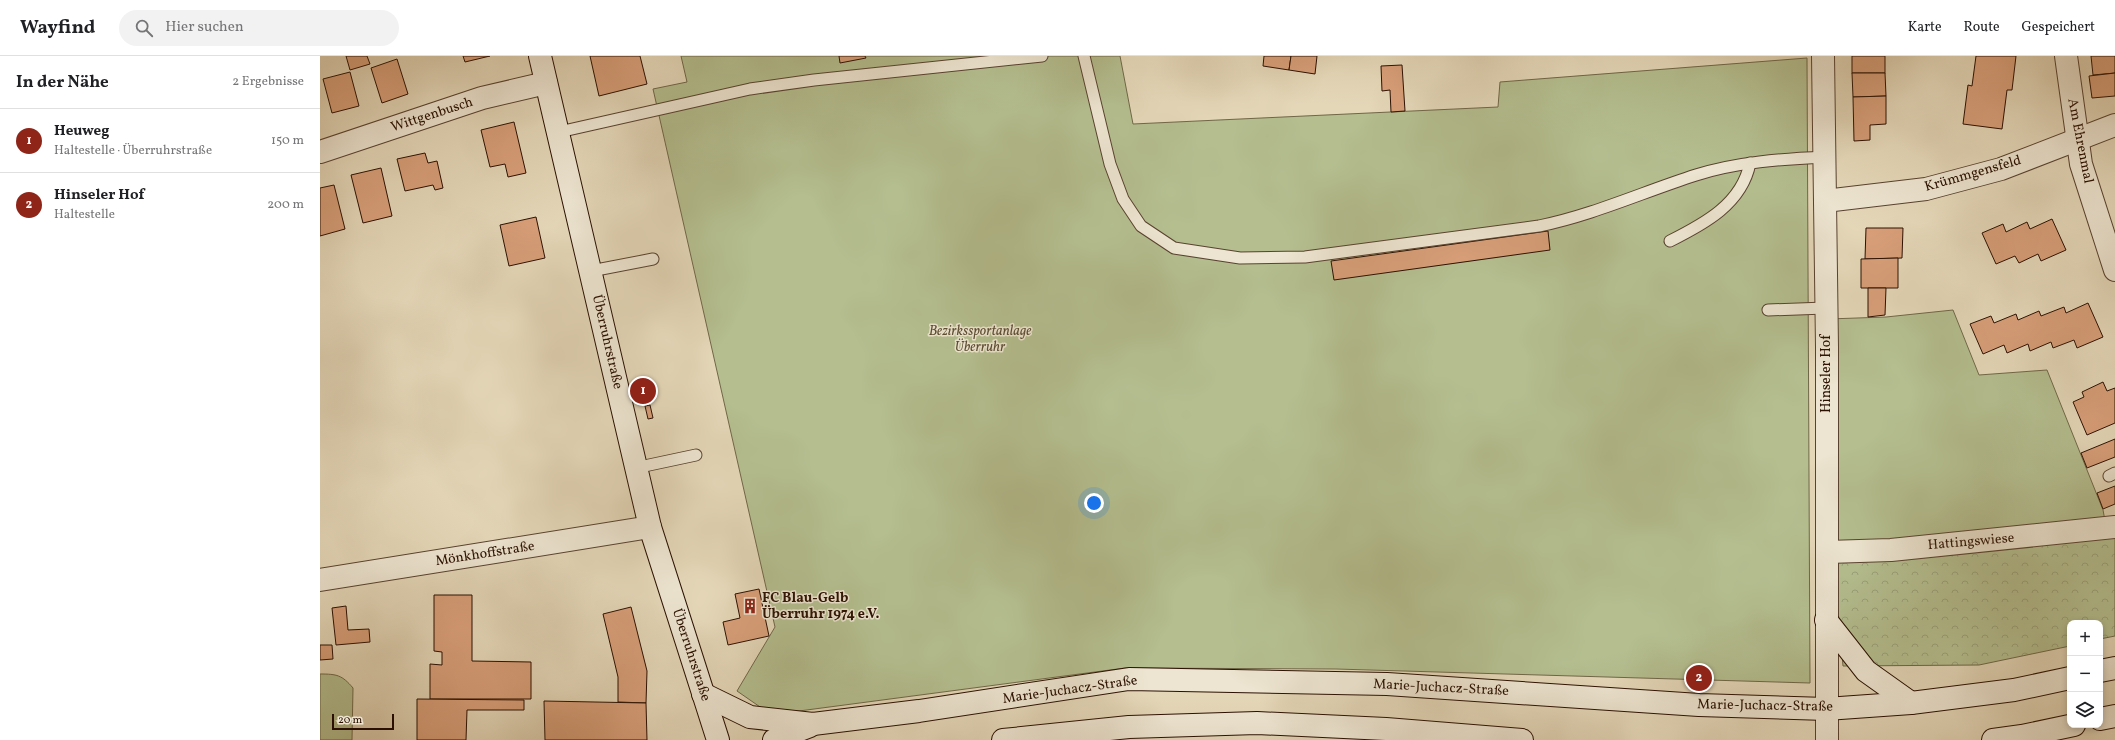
<!DOCTYPE html>
<html lang="de">
<head>
<meta charset="utf-8">
<style>
  body { margin:0; font-family:Vollkorn,serif; background:#f2f2f2; color:#202124 }
  .controls { position:absolute; right:12px; bottom:12px; display:grid; overflow:hidden; border-radius:8px; box-shadow:0 2px 6px #0003 }
  .controls button { width:36px; height:36px; display:grid; place-items:center; padding:0; border:0; border-bottom:1px solid #e0e0e0; background:#fff; color:#202124; font:20px sans-serif }
  .scale { position:absolute; left:12px; bottom:10px; width:62px; box-sizing:border-box; padding-left:4px; border:2px solid #2b1002; border-top:0; font-size:11px; line-height:14px; white-space:nowrap; color:#2b1002; -webkit-text-stroke:3px #ede5d1; paint-order:stroke }
  .you { position:absolute; left:774px; top:447px; width:14px; height:14px; margin:-10px; border:3px solid #fff; border-radius:50%; background:#1a73e8; box-shadow:0 0 0 6px #1a73e833 }
  .badge { display:grid; place-items:center; width:26px; height:26px; border-radius:50%; background:#8f2418; color:#fff; font-size:13px; font-weight:700 }
  .pin { position:absolute; translate:-50% -50%; border:2px solid #fff; box-shadow:0 1px 4px #0006 }
  .list { margin:0; padding:0; list-style:none }
  h2 { display:flex; justify-content:space-between; align-items:center; height:52px; margin:0; padding:0 16px; font-size:17px }
  h2 small { font-size:13px; font-weight:400; color:#757577 }
  .list li { display:grid; grid-template-columns:26px 1fr auto; gap:12px; align-items:center; box-sizing:border-box; height:64px; padding:0 16px; border-top:1px solid #e0e0e0 }
  .list b { display:block; font-size:15px; white-space:nowrap }
  .list p { margin:0; font-size:13px; white-space:nowrap; color:#757577 }
  .list em { font-size:13px; font-style:normal; color:#757577 }
  .icon { flex:none; width:22px; height:22px; fill:none; stroke:currentColor; stroke-width:2; stroke-linecap:round; stroke-linejoin:round }
  .map { position:relative; flex:none; width:1795px; height:684px; overflow:hidden }
  header { display:flex; align-items:center; gap:24px; box-sizing:border-box; height:56px; padding:0 20px; background:#fff; border-bottom:1px solid #e0e0e0 }
  header strong { font-size:19px }
  nav { display:flex; gap:22px; margin-inline-start:auto; font-size:14px }
  .search { width:280px; height:36px; background:#f2f2f2; display:flex; align-items:center; gap:10px; box-sizing:border-box; padding:0 14px; border-radius:22px; color:#757577; font-size:15px }
  main { display:flex }
  aside { flex:1; background:#fff }
  .map>svg:first-child { display:block }
  .forest { fill:url(#forest-crowns); stroke:#706748 }
  .park { fill:#b4be8f; stroke:#706748 }
  .building { fill:#d89f79; stroke:#2b1002 }
  .lines { fill:none; stroke-linecap:round; stroke-linejoin:round }
  .service-casing { stroke:#594230; stroke-width:13 }
  .minor-casing { stroke:#594230; stroke-width:24 }
  .secondary-casing { stroke:#2b1002; stroke-width:24 }
  .service { stroke:#ede5d1; stroke-width:11 }
  .minor { stroke:#ede5d1; stroke-width:22 }
  .secondary { stroke:#ede5d1; stroke-width:22 }
  .labels { text-anchor:middle; dominant-baseline:central; stroke-width:3; stroke-linejoin:round; paint-order:stroke }
  .street-label { font-size:14px; fill:#2b1002; stroke:#ede5d1 }
  .park-label { font-size:14px; font-style:italic; fill:#5b4d33; stroke:#ede5d1 }
  .poi-label { font-size:14px; font-weight:bold; fill:#2b1002; stroke:#ede5d1; text-anchor:start }
</style>
</head>
<body>
<header>
<strong>Wayfind</strong>
<div class="search"><svg class="icon" aria-label="search" viewBox="0 0 24 24"><circle cx="10" cy="10" r="6"/><path d="M15 15l6 6"/></svg>Hier suchen</div>
<nav><a>Karte</a><a>Route</a><a>Gespeichert</a></nav>
</header>
<main>
<aside>
<h2>In der Nähe<small>2 Ergebnisse</small></h2>
<ul class="list">
<li><span class="badge">1</span><div><b>Heuweg</b><p>Haltestelle · Überruhrstraße</p></div><em>150 m</em></li>
<li><span class="badge">2</span><div><b>Hinseler Hof</b><p>Haltestelle</p></div><em>200 m</em></li>
</ul>
</aside>
<div class="map">
<svg width="1795" height="684" viewBox="0 0 1795 684">
  <defs>
    <pattern id="forest-crowns" width="20" height="18" patternUnits="userSpaceOnUse"><rect width="20" height="18" fill="#b4be8f"/><path d="M2 6a3 3 0 1 1 6 0M12 15a3 3 0 1 1 6 0" fill="none" stroke="#9ba27a"/></pattern>
  </defs>
  <rect width="100%" height="100%" fill="#e4d7b8"/>
  <filter id="stains"><feTurbulence type="fractalNoise" baseFrequency=".005" numOctaves="4"/><feColorMatrix values="0 0 0 0 .2 0 0 0 0 .09 0 0 0 0 .02 0 0 0 .5 -.17"/></filter>
  <radialGradient id="worn" r=".72"><stop offset=".6" stop-color="#630" stop-opacity="0"/><stop offset="1" stop-color="#630" stop-opacity=".3"/></radialGradient>
  <polygon class="forest" points="1795,473 1795,580 1780,583 1780,567 1750,567 1750,590 1659,609 1523,610 1513,498"/>
  <g class="park">
    <polygon points="361,0 800,0 813,68 1178,51 1180,26 1487,2 1490,627 1016,613 805,612 479,655 443,653 417,635 455,571 333,33 367,26"/>
    <polygon points="1633,254 1659,319 1727,314 1783,454 1786,470 1514,494 1508,263 1566,261"/>
    <path d="M0,618C17,618 22,619 33,632L32,684H0Z"/>
  </g>
  <g class="building">
    <polygon points="26,0 47,0 50,8 30,14"/>
    <polygon points="143,0 170,0 145,6"/>
    <polygon points="270,0 320,0 327,28 279,40"/>
    <polygon points="519,0 545,0 546,2 520,7"/>
    <polygon points="944,0 971,0 969,14 943,10"/>
    <polygon points="971,0 997,0 995,18 969,14"/>
    <rect x="1532" y="0" width="33" height="17"/>
    <polygon points="1656,0 1696,0 1692,34 1687,34 1682,73 1643,68 1648,29 1652,30"/>
    <polygon points="1771,0 1795,0 1795,17 1773,19"/>
    <polygon points="77,3 88,38 62,47 51,12"/>
    <polygon points="1082,9 1085,55 1071,56 1070,34 1062,35 1061,10"/>
    <polygon points="30,16 39,50 12,57 3,23"/>
    <polygon points="1532,17 1565,17 1566,40 1533,41"/>
    <polygon points="1795,17 1795,40 1772,42 1769,20"/>
    <polygon points="1566,40 1566,68 1550,69 1550,84 1534,85 1533,41"/>
    <polygon points="194,66 206,117 188,121 185,108 170,111 161,74"/>
    <polygon points="105,97 108,107 117,105 123,132 115,134 113,129 85,135 77,103"/>
    <polygon points="61,112 72,160 43,167 31,119"/>
    <polygon points="14,129 25,173 0,180 0,132"/>
    <polygon points="216,161 225,202 189,210 180,169"/>
    <polygon points="1732,163 1746,194 1721,205 1718,198 1699,207 1695,200 1676,208 1662,177 1683,168 1686,176 1707,166 1710,173"/>
    <polygon points="1546,172 1583,172 1582,202 1545,203"/>
    <polygon points="1228,175 1230,194 1014,224 1011,205"/>
    <polygon points="1578,202 1578,232 1541,232 1541,203"/>
    <polygon points="1548,232 1566,232 1565,259 1548,261"/>
    <polygon points="1768,247 1783,281 1757,292 1754,284 1733,292 1731,286 1710,295 1708,288 1687,297 1684,289 1663,298 1650,268 1671,260 1674,267 1696,258 1698,264 1719,255 1721,260 1744,251 1746,257"/>
    <polygon points="1783,326 1787,335 1795,332 1795,367 1767,379 1753,346 1764,341 1762,336"/>
    <polygon points="330,349 333,362 328,363 325,350"/>
    <polygon points="1795,383 1795,401 1767,412 1761,397"/>
    <polygon points="1795,430 1795,448 1783,453 1777,437"/>
    <polygon points="439,533 449,580 408,589 403,566 420,562 415,538"/>
    <polygon points="114,539 152,539 152,605 211,606 211,643 110,643 110,608 122,609 122,596 114,595"/>
    <polygon points="26,550 28,574 49,573 50,586 16,589 12,552"/>
    <polygon points="311,551 327,615 326,647 298,646 298,621 283,558"/>
    <polygon points="0,589 12,589 13,603 0,604"/>
    <polygon points="97,643 204,644 204,654 147,654 146,684 97,684"/>
    <polygon points="224,645 326,647 327,684 225,684"/>
  </g>
  <g class="lines">
    <g class="service-casing">
      <g id="service">
        <path d="M764,0L790,108L803,143L821,170L854,192L920,202L985,201L1219,170C1273,159 1323,136 1376,119C1417,106 1462,103 1505,101"/>
        <polyline points="239,76 430,33 494,24 722,0"/>
        <path d="M1350,185C1384,168 1422,148 1430,107"/>
        <polyline points="271,215 333,203"/>
        <polyline points="1448,254 1505,252"/>
        <polyline points="315,412 376,399"/>
        <polyline points="1789,420 1795,417"/>
      </g>
    </g>
    <g class="minor-casing">
      <g id="minor">
        <polyline points="1503,0 1507,291 1507,684"/>
        <polyline points="1746,0 1761,108 1795,214"/>
        <polyline points="0,96 162,42 226,27"/>
        <polyline points="1505,145 1606,133 1681,113 1795,69"/>
        <polyline points="1508,496 1571,494 1795,471"/>
        <polyline points="0,524 330,471"/>
      </g>
    </g>
    <g class="secondary-casing">
      <g id="secondary">
        <polyline points="220,0 330,471 398,684"/>
        <polyline points="1506,564 1546,615 1591,647"/>
        <polyline points="1780,615 1795,612"/>
        <polyline points="383,638 430,661 493,668 599,655 809,623 1067,628 1379,649 1506,653 1591,647 1694,634 1750,622"/>
        <polyline points="1780,663 1795,660"/>
        <polyline points="454,684 490,670"/>
        <polyline points="683,684 809,671 937,667 1066,673 1202,684"/>
        <polyline points="1673,684 1702,680 1754,669"/>
      </g>
    </g>
    <use href="#service" class="service"/>
    <use href="#minor" class="minor"/>
    <use href="#secondary" class="secondary"/>
  </g>
  <defs>
    <g id="building-bare" transform="scale(1.2)"><path d="M-4-6H4V6H1V3H-1V6H-4ZM-2.5-4.3h1.7v1.8h-1.7ZM.8-4.3h1.7v1.8H.8ZM-2.5-1h1.7V.8h-1.7ZM.8-1h1.7V.8H.8Z" fill="#8f2418" stroke="#ede5d1" stroke-width="2.5" paint-order="stroke"/></g>
  </defs>
  <g fill-rule="evenodd">
    <use href="#building-bare" x="430" y="550"/>
  </g>
  <g class="labels">
    <g class="street-label">
      <text transform="translate(112 59) rotate(-18)">Wittgenbusch</text>
      <text transform="translate(1760 85) rotate(79)">Am Ehrenmal</text>
      <text transform="translate(1653 118) rotate(-16)">Krümmgensfeld</text>
      <text transform="translate(287 286) rotate(77)">Überruhrstraße</text>
      <text transform="translate(1506 318) rotate(-90)">Hinseler Hof</text>
      <text transform="translate(1651 486) rotate(-5)">Hattingswiese</text>
      <text transform="translate(165 498) rotate(-9)">Mönkhoffstraße</text>
      <text transform="translate(371 599) rotate(72)">Überruhrstraße</text>
      <text transform="translate(1121 632) rotate(3)">Marie-Juchacz-Straße</text>
      <text transform="translate(750 634) rotate(-8)">Marie-Juchacz-Straße</text>
      <text transform="translate(1445 650) rotate(1)">Marie-Juchacz-Straße</text>
    </g>
    <g class="park-label">
      <text x="660" y="275">Bezirkssportanlage<tspan x="660" dy="16">Überruhr</tspan></text>
    </g>
    <g class="poi-label">
      <text x="442" y="542">FC Blau-Gelb<tspan x="442" dy="16">Überruhr 1974 e.V.</tspan></text>
    </g>
  </g>
  <rect width="100%" height="100%" filter="url(#stains)"/>
  <rect width="100%" height="100%" fill="url(#worn)"/>
</svg>
<div class="controls">
<button>+</button>
<button>−</button>
<button><svg class="icon" aria-label="layers" viewBox="0 0 24 24"><path d="M12 4l9 5-9 5-9-5zM3 14l9 5 9-5"/></svg></button>
</div>
<div class="scale">20 m</div>
<div class="you"></div>
<div class="pin badge" style="left:323px;top:335px">1</div>
<div class="pin badge" style="left:1379px;top:622px">2</div>
</div>
</main>
</body>
</html>
